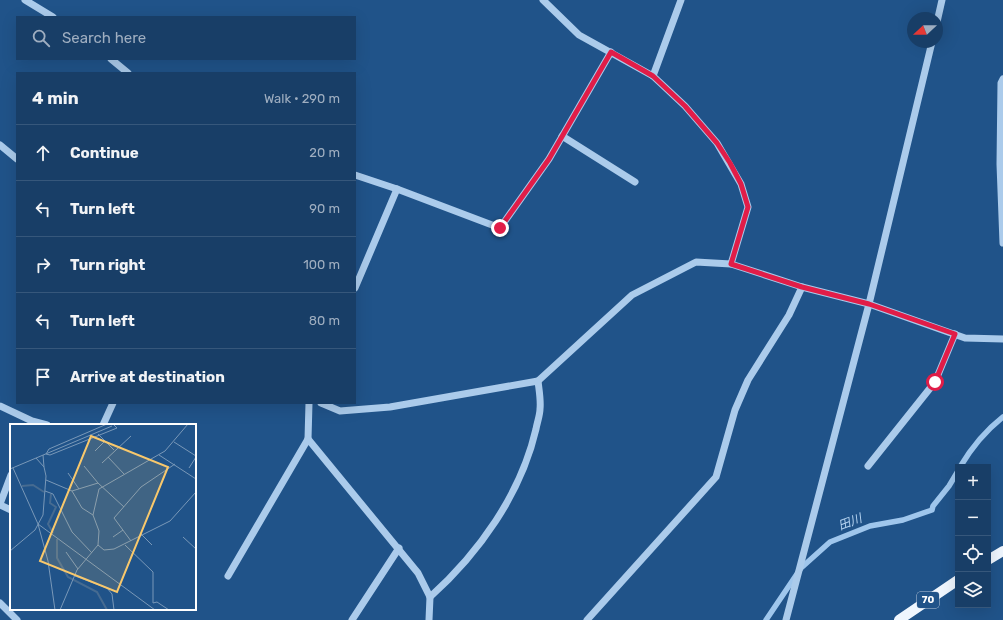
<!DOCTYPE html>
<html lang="en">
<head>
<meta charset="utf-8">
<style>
  body { margin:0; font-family:Rubik,"Noto Sans JP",sans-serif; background:#21456d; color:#f1f3f6 }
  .controls { position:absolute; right:12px; bottom:12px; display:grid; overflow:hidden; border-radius:0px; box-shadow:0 4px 16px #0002 }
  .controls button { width:36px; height:36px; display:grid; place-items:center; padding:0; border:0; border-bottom:1px solid #36577b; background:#183e67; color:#f1f3f6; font:20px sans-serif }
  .compass { position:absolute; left:907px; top:12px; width:36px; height:36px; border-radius:50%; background:#183e67; box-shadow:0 4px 16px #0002; rotate:248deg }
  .stop { position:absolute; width:12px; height:12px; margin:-9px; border:3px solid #e11d48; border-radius:50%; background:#fff }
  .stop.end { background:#e11d48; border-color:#fff; box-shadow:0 1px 4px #0008 }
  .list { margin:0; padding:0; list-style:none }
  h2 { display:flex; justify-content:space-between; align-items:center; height:52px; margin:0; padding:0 16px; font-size:17px }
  h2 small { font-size:13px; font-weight:400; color:#9faec0 }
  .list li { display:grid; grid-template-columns:26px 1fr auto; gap:12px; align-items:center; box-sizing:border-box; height:56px; padding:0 16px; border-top:1px solid #36577b }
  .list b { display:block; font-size:15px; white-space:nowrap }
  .list em { font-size:13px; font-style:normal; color:#9faec0 }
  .icon { flex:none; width:22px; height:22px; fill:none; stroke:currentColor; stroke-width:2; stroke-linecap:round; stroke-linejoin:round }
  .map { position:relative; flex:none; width:1003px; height:620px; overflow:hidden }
  .search { position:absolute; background:#183e67; box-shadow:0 4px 16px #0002; left:16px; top:16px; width:340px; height:44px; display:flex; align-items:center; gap:10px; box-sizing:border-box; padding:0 14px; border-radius:0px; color:#9faec0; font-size:15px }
  .panel { position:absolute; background:#183e67; box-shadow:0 4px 16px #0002; left:16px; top:72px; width:340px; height:332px; border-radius:0px }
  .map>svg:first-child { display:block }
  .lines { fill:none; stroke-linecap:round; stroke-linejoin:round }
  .stream { stroke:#9fc6ec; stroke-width:5.5 }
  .minor { stroke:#abcbeb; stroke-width:7 }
  .major { stroke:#eff6fe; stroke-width:10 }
  .route { stroke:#e11d48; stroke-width:5 }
  .labels { text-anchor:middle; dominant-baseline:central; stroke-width:3; stroke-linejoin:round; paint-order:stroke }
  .shield { fill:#205389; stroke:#bccbdc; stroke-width:1 }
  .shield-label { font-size:10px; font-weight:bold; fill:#fff }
  .water-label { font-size:12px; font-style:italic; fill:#b7d5f2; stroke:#205389 }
  .inset-river { fill:none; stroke:#466b91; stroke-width:2 }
  .inset-road { fill:none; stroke:#7998b8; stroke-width:1 }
  .view { fill:#f8c86c; fill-opacity:0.15; stroke:#f8c86c; stroke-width:2 }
  .inset-edge { fill:none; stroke:#fff; stroke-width:2 }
</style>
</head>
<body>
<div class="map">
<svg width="1003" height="620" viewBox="0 0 1003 620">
  <rect width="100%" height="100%" fill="#205389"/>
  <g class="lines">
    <g class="stream">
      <path d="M960,467C972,447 985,431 1003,417"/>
      <polyline points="766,620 801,568 830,542 870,526 903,520 932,510 933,506 949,486 958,471"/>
    </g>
    <g class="minor">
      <polyline points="25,0 53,17"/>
      <polyline points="937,22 942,0"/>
      <polyline points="111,59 128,73"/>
      <polyline points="653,76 681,0"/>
      <polyline points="1003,79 1001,83 1000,164 1003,243"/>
      <polyline points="562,136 635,182"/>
      <polyline points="0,145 17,159"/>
      <polyline points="355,175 397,189 500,228 549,159 611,52"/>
      <polyline points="731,264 802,287 869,304 965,338 1003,339"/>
      <polyline points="355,288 397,189"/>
      <polyline points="321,403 340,411 390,407 538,381 632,295 696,262 731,264 748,207 741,184 717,143 685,106 653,76 579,35 543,0"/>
      <polyline points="0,406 32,421 47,425"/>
      <polyline points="103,425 113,403"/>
      <polyline points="308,439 418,573 430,597 429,620"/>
      <polyline points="868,466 935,382 955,334"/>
      <polyline points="0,504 11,475"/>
      <polyline points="0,505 11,510"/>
      <polyline points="228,576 308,439 309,403"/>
      <path d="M430,597C479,553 521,494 536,429C537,423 540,415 540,409C541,400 539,390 538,381"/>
      <polyline points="0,603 17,620"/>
      <polyline points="352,620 399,548"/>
      <polyline points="587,620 716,477 735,410 748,380 789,315 802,287"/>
      <polyline points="786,620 869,304 932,42"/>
    </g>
    <g class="major">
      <polyline points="988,560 1003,551"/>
      <polyline points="899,620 958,580"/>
    </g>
  </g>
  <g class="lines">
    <polyline class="route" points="500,228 549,159 611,52 653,76 685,106 717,143 730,163 741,184 748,207 731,264 802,287 869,304 955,334 935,382"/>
  </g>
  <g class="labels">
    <rect class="shield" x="917" y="592" width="22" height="16" rx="3"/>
    <g class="shield-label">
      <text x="928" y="600">70</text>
    </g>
    <g class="water-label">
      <text transform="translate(850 522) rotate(-21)">田川</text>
    </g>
  </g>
  <g transform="translate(10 424)">
    <rect width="186" height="186" fill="#205389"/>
    <path class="inset-river" d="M12,62L23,61L34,68M41,70L40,79L46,83L38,100L43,109M47,115V134L58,153L87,168L97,186"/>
    <path class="inset-road" d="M97,0L39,25L36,30L40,31L107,4L103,0M178,0L155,27L89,65L83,91L89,107L88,121L94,126L104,125L160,97L186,68M88,10L104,26M164,18L186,32M85,27L95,17M33,31L34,43M149,31L186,55M98,33L114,50M92,39L121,12M74,42L88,59L114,83M3,44L28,100L38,137L45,186M179,44L186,33M0,45L102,2M58,49L69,65M36,56L62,67L88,59M35,67L43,70L62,108L82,129M62,67L72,84L83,91M28,100L145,186M131,110L142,121M103,113L113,106M173,113L186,125M121,117L104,94L131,63L165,40M115,121L143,148V179L147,178L159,186M0,127L25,106L33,91L36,52L34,43L26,34M56,128L68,145M65,152L97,164L102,170L104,186M50,186L67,146L88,121"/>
    <path class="view" d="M81,12L158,43L107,168L30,137Z"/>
    <rect width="186" height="186" class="inset-edge"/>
  </g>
</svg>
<div class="controls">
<button>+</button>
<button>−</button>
<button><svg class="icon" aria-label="locate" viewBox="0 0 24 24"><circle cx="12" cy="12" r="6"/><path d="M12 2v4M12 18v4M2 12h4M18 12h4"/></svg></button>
<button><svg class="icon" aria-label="layers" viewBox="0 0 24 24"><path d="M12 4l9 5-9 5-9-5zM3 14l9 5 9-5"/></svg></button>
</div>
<svg class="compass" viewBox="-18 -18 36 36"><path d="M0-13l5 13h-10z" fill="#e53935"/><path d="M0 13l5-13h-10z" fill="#9faec0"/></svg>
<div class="stop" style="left:935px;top:382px"></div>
<div class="stop end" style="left:500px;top:228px"></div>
<div class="search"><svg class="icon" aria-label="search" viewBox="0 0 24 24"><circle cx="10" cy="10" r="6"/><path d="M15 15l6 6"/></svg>Search here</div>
<section class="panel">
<h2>4 min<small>Walk · 290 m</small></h2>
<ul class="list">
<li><svg class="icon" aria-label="ahead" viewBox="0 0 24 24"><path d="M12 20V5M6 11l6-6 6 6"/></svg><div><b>Continue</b></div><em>20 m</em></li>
<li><svg class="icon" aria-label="left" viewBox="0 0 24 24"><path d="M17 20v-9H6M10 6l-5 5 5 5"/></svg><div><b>Turn left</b></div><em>90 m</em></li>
<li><svg class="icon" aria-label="right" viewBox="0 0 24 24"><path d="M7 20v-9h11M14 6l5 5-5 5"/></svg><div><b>Turn right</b></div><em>100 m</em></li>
<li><svg class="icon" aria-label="left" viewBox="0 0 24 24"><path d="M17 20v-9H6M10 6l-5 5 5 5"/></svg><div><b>Turn left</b></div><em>80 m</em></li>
<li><svg class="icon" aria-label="arrive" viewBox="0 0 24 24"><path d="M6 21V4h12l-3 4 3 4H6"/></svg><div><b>Arrive at destination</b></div></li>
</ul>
</section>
</div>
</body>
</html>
